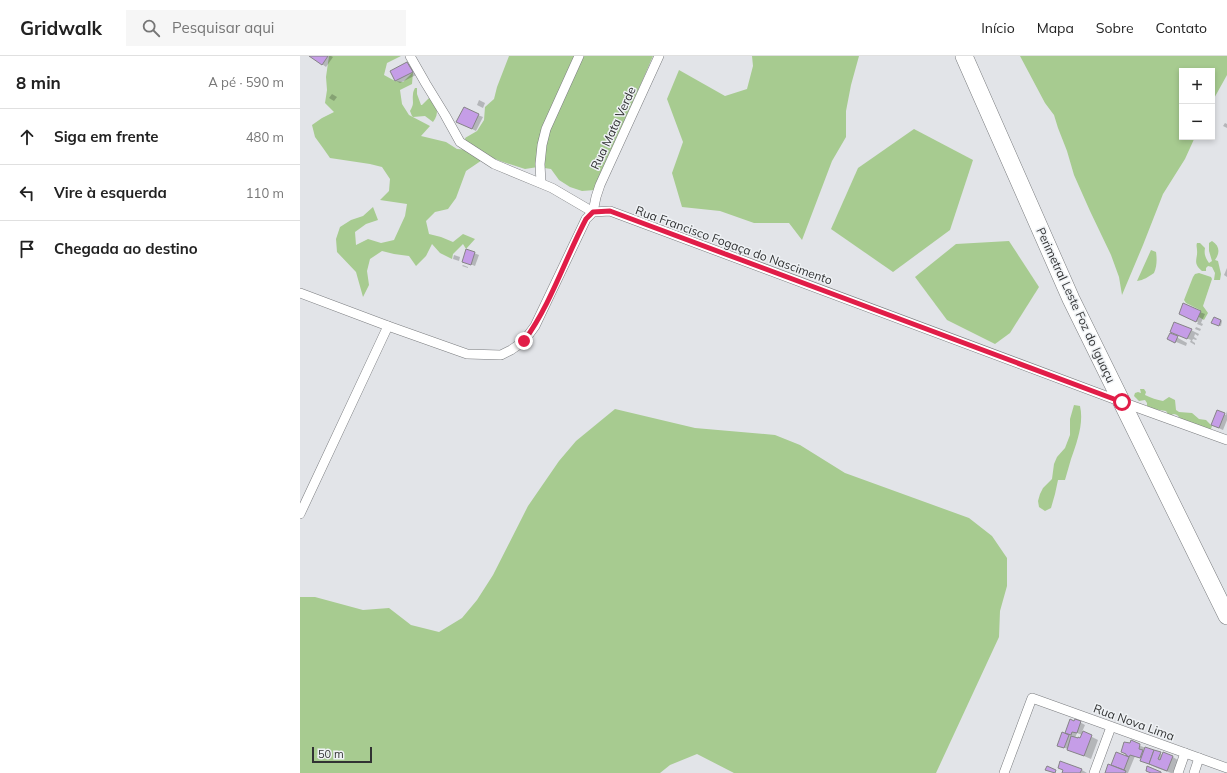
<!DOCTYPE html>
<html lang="pt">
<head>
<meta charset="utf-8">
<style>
  body { margin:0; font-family:Mulish,sans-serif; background:#f6f6f6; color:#222 }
  .controls { position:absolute; right:12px; top:12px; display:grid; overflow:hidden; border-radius:0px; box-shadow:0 2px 6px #0003 }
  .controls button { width:36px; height:36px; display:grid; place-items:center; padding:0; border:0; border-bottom:1px solid #e0e0e0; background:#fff; color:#222; font:20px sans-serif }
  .scale { position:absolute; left:12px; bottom:10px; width:60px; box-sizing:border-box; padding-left:4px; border:2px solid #313233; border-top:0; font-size:11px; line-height:14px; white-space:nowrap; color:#313233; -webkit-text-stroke:3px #eff2f5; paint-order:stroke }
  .stop { position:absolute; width:12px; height:12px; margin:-9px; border:3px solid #e11d48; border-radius:50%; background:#fff }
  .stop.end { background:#e11d48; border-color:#fff; box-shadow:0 1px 4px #0008 }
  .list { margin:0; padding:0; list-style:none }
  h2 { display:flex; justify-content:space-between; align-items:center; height:52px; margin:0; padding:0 16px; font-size:17px }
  h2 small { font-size:13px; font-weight:400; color:#767676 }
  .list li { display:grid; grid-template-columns:26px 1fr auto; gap:12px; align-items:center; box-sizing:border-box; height:56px; padding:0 16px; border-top:1px solid #e0e0e0 }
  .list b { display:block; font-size:15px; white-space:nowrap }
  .list em { font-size:13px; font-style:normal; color:#767676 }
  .icon { flex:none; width:22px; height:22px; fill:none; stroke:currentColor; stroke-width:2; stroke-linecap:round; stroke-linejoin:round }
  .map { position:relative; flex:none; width:927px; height:717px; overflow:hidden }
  header { display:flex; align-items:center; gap:24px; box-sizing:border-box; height:56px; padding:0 20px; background:#fff; border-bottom:1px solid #e0e0e0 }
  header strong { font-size:19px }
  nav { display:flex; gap:22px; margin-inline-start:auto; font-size:14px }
  .search { width:280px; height:36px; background:#f6f6f6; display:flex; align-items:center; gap:10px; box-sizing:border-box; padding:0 14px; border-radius:0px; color:#767676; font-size:15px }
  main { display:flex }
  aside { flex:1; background:#fff }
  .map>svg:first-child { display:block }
  .green { fill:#a7cb90 }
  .shadow { fill:#0003; fill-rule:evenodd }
  .building { fill:#c59de7; stroke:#868487 }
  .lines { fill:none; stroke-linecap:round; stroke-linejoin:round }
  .street-casing { stroke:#7a7c7f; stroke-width:10 }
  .highway-casing { stroke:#7a7c7f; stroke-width:18 }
  .street { stroke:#fff; stroke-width:9 }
  .highway { stroke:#fff; stroke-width:17 }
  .route { stroke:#e11d48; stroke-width:5 }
  .labels { text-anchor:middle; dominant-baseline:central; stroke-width:3; stroke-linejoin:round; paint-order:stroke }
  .street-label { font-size:12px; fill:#313233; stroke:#eff2f5 }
</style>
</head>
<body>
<header>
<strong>Gridwalk</strong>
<div class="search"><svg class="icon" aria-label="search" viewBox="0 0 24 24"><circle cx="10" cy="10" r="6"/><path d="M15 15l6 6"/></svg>Pesquisar aqui</div>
<nav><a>Início</a><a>Mapa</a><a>Sobre</a><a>Contato</a></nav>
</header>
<main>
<aside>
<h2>8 min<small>A pé · 590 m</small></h2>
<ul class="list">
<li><svg class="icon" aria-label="ahead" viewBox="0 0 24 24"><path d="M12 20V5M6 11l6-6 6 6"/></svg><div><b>Siga em frente</b></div><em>480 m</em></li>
<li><svg class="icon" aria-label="left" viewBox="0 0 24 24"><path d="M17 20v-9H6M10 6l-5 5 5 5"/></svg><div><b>Vire à esquerda</b></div><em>110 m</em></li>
<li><svg class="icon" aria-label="arrive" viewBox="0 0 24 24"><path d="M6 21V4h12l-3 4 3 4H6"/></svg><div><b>Chegada ao destino</b></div></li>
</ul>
</aside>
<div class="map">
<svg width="927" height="717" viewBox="0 0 927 717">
  <rect width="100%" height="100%" fill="#e2e4e8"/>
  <g class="green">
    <polygon points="29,0 101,0 87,7 84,19 95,25 103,26 113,16 112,28 100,34 102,48 109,59 130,70 121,80 146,86 157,93 169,94 165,82 177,75 184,64 185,51 194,43 197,31 209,0 353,0 295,134 282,135 270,131 259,124 251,113 238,111 225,113 200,105 188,100 166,115 156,142 148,153 135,156 126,165 129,178 141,181 153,186 163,178 175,183 166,193 163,188 153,198 152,203 140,197 132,188 126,200 116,210 109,200 94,198 82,195 70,203 67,215 69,229 63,241 56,216 37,196 36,183 40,171 51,164 63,160 73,151 78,164 66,168 55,176 56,189 68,183 81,187 94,184 105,160 107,148 80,144 89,135 90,123 82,111 70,108 30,102 23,92 15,81 12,69 22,62 34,56 25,47 27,34 26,21"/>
    <polygon points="452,0 559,0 551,29 546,55 546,81 532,105 502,184 489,167 454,167 420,155 382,151 372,117 383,86 367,43 379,14 425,40 447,33 453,10"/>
    <polygon points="720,0 927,0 927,19 912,46 912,15 882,15 882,81 895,81 885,103 863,138 843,189 822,239 819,221 811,199 790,155 774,119 767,95 758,72 754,59 745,47"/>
    <path d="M115,32H117V38L121,49H122L130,41C137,49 140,57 133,66L125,60L113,61L112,60L110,55C115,47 112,46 113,38C113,36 114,34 115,32Z"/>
    <polygon points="614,73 673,104 650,174 593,216 531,173 558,112"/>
    <polygon points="709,185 739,231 710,277 695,288 647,264 615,221 656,188"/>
    <path d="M912,185C920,190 920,197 915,204L918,205L921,218L920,224H914L915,217L912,211L908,210L906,212V215H902C892,207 898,203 897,194C897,191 896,190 897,187H900L905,192C904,198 905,201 909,207L912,205L909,195V187Z"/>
    <path d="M851,194L856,196C857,203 857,210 854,217C848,221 844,224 837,225Z"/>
    <polygon points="899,217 911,221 912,223 903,250 908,257 904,264 899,261 900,254 886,247 884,244 893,221 895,218"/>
    <path d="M840,333H844L846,336L845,339C851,342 857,344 863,345L869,341L875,344L876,354L879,356L892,357L899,363L906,364L912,370L911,373L909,375L882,364L877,359L874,358L871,359L868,358L866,355L853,353L847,350V347L845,344L839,345L834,340L835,337L838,336L841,337Z"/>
    <path d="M774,349L780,350C784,367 777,386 771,403C769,410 767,417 765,424H758L755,438L751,452L745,455L739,451L738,445L740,438L743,432L752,423L754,408L757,401L765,392L770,379V363Z"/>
    <polygon points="315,353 395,372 475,379 500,389 545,417 669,462 692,480 707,502 707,530 700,555 699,581 636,717 434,717 397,698 370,709 360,717 0,717 0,541 15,541 63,554 89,552 111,569 139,576 162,562 177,544 193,519 228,450 259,405 276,385"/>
  </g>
  <g class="shadow">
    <polygon points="11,0 31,0 33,1 26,11"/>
    <polygon points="107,7 111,9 116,19 100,27 96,25 91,15"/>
    <polygon points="32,38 37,41 34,45 29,42"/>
    <polygon points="179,44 185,47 183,52 177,49"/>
    <polygon points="178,59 183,61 176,75 162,68"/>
    <polygon points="925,67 927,68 927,72 923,70"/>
    <polygon points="174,197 179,199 175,210 163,205"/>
    <polygon points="154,199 160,201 159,205 153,203"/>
    <polygon points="163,209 168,211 168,212 162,210"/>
    <polygon points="927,212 927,221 924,219"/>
    <polygon points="900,256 905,258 901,267 903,268 902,270 897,268 898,266 885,260"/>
    <polygon points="920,264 922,265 921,270 915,268"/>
    <polygon points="896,271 901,273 900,275 895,273"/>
    <polygon points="891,274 899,278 898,280 895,278 894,281 897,283 896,284 893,283 892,285 895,287 895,289 890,286 891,284 876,278"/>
    <polygon points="871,278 887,287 886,290 869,283"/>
    <polygon points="917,355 926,359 927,355 927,364 923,374 916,371"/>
    <path d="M771,664L775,666L776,664L785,669L782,676L798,684L791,703L758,689L765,678ZM777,677L782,679L781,684L775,682Z"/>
    <polygon points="831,686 863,699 873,701 879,705 875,717 871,717 857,712 846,707 841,704 842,703 835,700 828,717 806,717 816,712 826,701"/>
    <polygon points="761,706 782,714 787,717 763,717 764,714"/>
  </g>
  <g class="building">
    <polygon points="9,0 28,0 22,9"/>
    <polygon points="107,6 113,16 95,25 90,15"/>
    <polygon points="164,51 179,58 172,73 156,66"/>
    <polygon points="166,193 175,196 171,209 162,206"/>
    <polygon points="883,247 901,255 896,266 879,258"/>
    <polygon points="914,261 921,264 919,270 911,267"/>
    <polygon points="874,266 892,273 887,283 870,276"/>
    <polygon points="870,277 878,280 875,287 867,283"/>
    <polygon points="917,354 925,357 919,372 911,369"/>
    <polygon points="770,663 774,665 775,663 781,665 777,677 772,676 771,679 765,677"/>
    <polygon points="783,675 792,679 784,700 767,694 771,680 778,682 778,681 780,682"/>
    <polygon points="762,676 769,679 764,692 757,690"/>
    <polygon points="831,684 840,688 839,693 843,694 840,702 830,699 829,701 826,699 826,698 821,696 824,686 830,687"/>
    <polygon points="845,691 854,694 849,708 840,705"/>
    <polygon points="854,694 861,696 858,703 860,704 863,696 873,700 867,715 849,708"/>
    <polygon points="816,696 829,701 824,714 811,709"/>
    <polygon points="760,705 782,713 780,717 762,717 763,714 758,712"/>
    <polygon points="808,708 826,715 825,717 805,717"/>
    <polygon points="747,710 756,714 755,717 745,714"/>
    <polygon points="847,710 861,716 861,717 851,717 846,715"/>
  </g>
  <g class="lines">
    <g class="street-casing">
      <g id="street">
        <polyline points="110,0 126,28 145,59 160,86 194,108 252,132 293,156 296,141 300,129 359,0"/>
        <polyline points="241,127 240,108 242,89 246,73 279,0"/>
        <polyline points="0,237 88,270 167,298 201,299 211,294 224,285 235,270 286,163 293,156 310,155 822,346 927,384"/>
        <polyline points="0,458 88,270"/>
        <polyline points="704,717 732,642 927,712"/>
        <polyline points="794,717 811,671"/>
        <polyline points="878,717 885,697"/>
        <polyline points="894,717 899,702"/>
      </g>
    </g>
    <g class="highway-casing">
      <polyline id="highway" points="664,0 771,243 927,560"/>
    </g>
    <use href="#street" class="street"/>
    <use href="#highway" class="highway"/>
  </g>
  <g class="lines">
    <path class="route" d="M224,285C251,248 265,203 286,163L293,156L310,155L822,346"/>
  </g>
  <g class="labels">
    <g class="street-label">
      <text transform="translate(313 72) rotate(-65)">Rua Mata Verde</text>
      <text transform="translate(434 189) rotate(20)">Rua Francisco Fogaça do Nascimento</text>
      <text transform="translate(776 249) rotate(65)">Perimetral Leste Foz do Iguaçu</text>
      <text transform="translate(834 666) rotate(20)">Rua Nova Lima</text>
    </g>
  </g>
</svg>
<div class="controls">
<button>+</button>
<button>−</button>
</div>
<div class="scale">50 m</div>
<div class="stop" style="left:822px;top:346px"></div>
<div class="stop end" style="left:224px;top:285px"></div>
</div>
</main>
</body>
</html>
